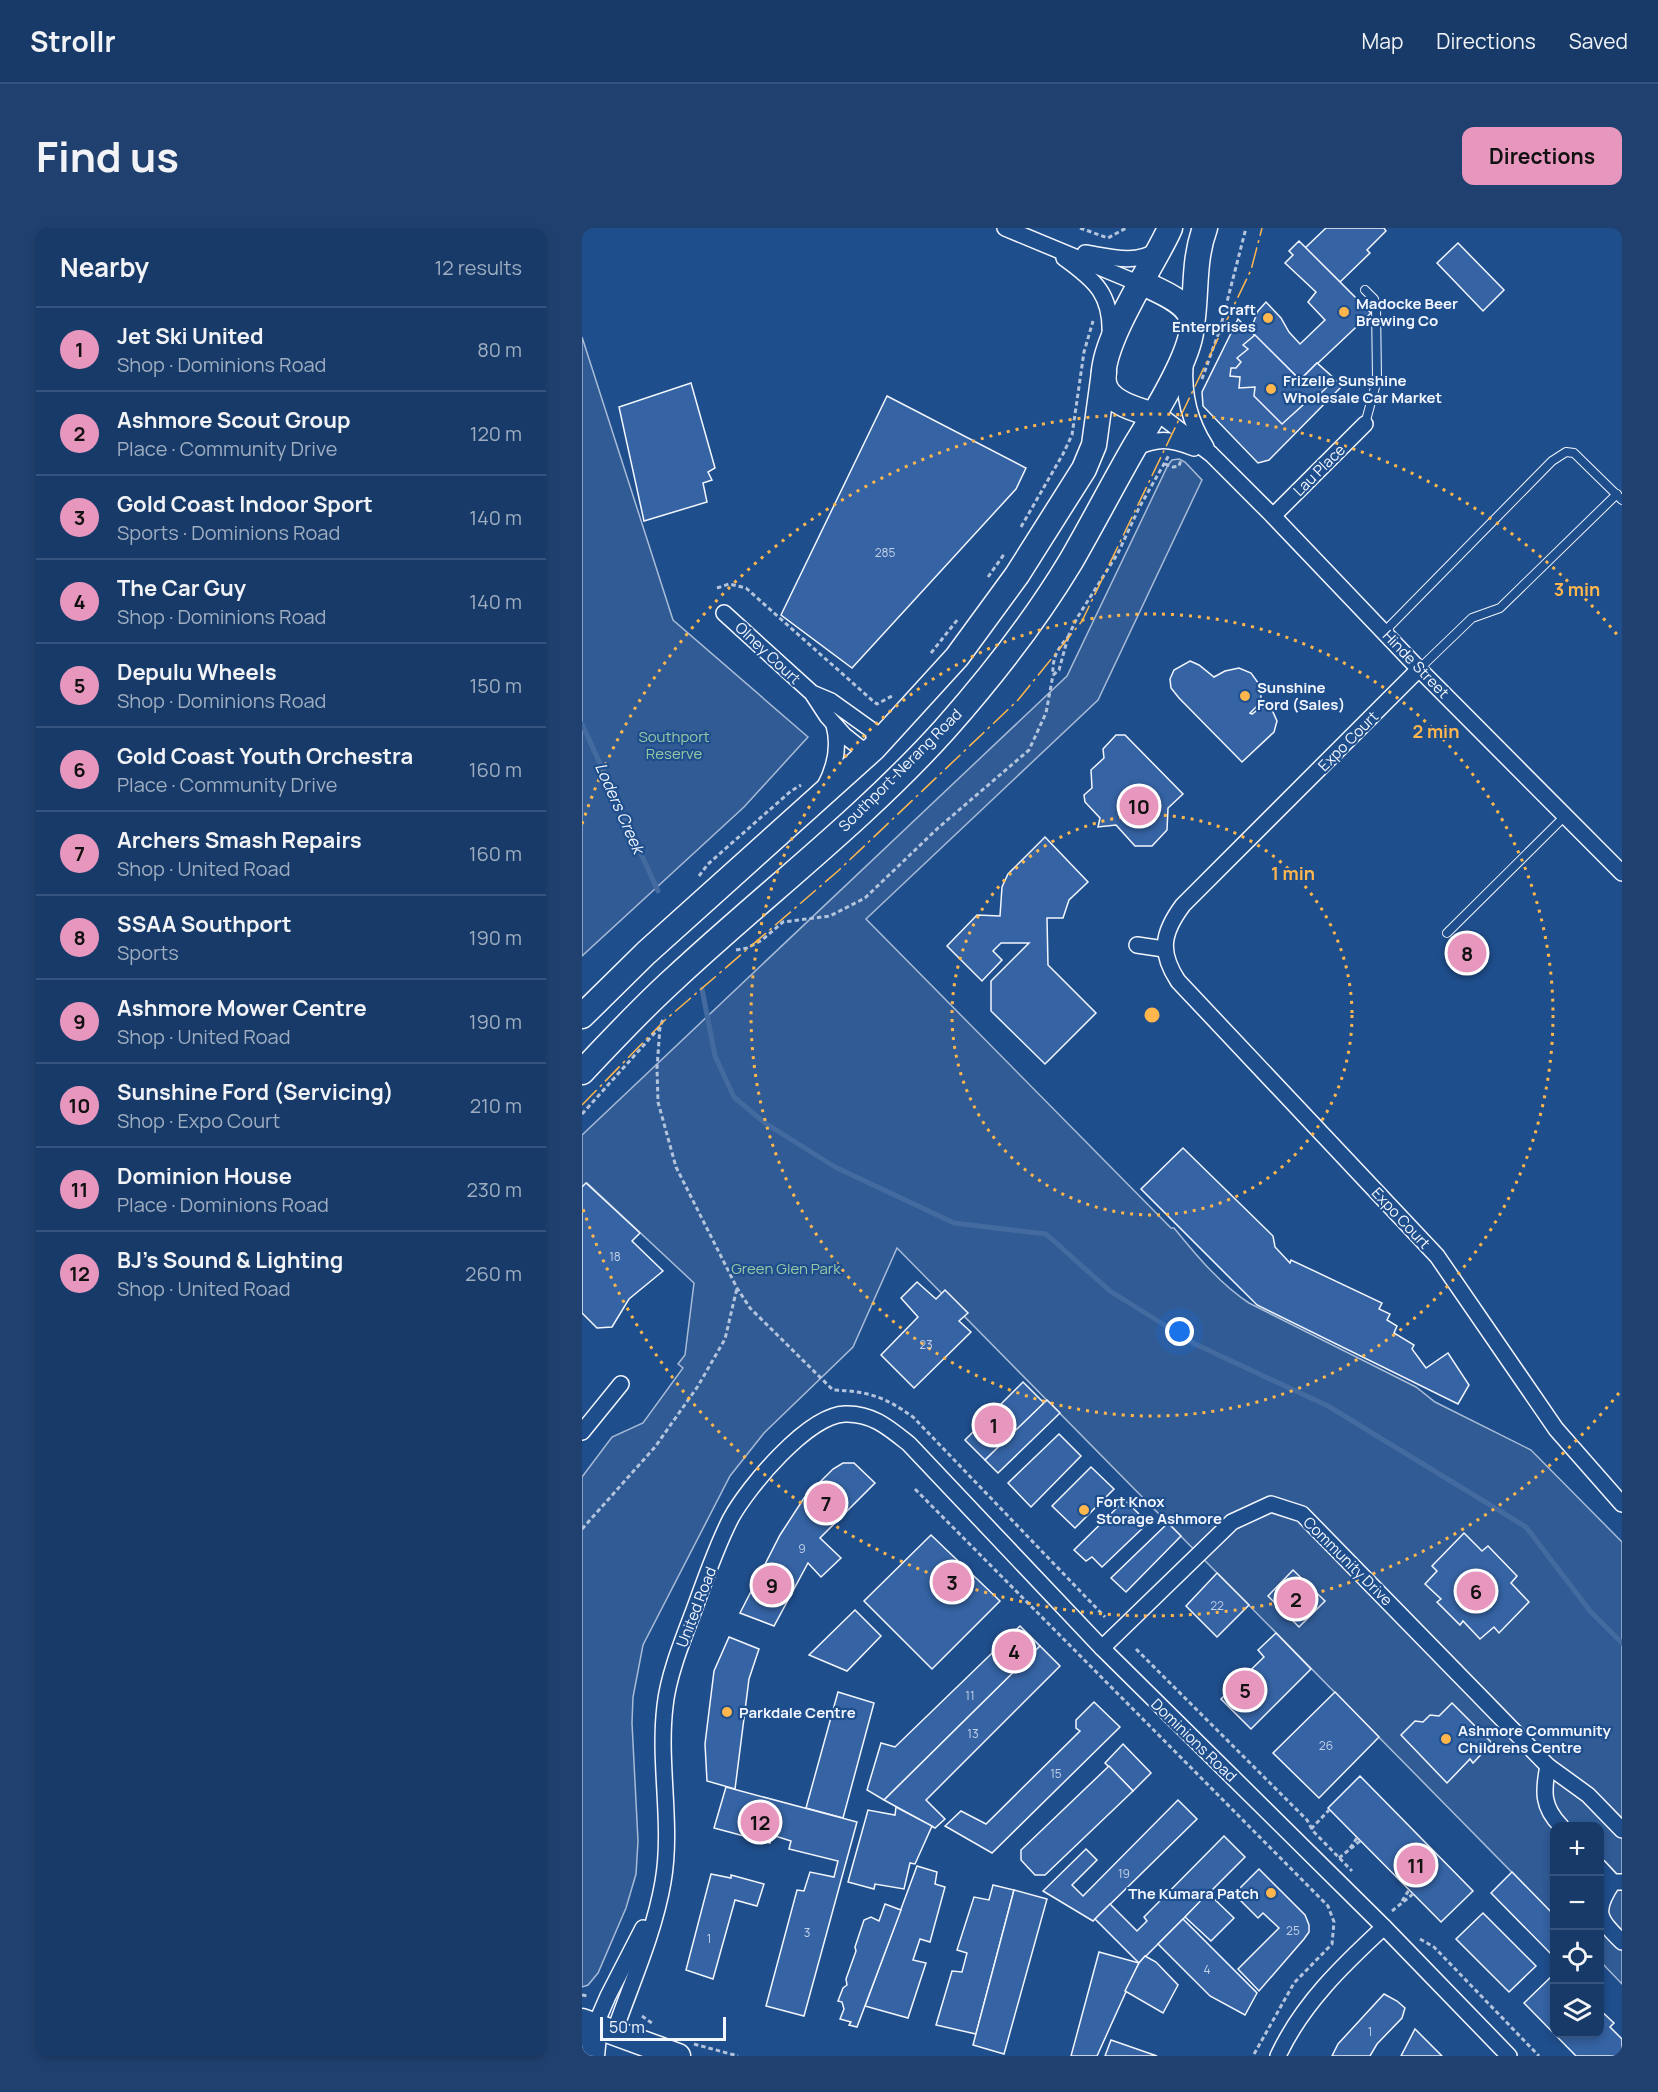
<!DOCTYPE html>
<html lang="en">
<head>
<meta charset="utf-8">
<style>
  body { margin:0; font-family:Manrope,sans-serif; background:#20416f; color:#f1f3f6 }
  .controls { position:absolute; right:18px; bottom:18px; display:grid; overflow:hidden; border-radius:12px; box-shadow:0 3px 9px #0003 }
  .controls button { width:54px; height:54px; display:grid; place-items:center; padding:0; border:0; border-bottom:2px solid #36547d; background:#173a69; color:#f1f3f6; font:30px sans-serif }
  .scale { position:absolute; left:18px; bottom:15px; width:126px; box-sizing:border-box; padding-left:6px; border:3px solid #f2f6ff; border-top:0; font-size:16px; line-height:21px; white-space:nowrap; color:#f2f6ff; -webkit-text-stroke:4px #1f4e8c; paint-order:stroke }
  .you { position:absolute; left:598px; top:1104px; width:21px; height:21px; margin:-15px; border:4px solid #fff; border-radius:50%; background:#1a73e8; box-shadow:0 0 0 9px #1a73e833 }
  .badge { display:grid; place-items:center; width:39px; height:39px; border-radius:50%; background:#e797bd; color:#111; font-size:20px; font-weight:700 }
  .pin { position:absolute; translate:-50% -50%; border:3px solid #fff; box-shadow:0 2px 6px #0006 }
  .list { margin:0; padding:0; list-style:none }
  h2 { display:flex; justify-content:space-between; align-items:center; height:78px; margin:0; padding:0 24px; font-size:26px }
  h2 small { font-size:20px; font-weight:400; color:#9eadc0 }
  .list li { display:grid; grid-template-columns:39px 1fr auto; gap:18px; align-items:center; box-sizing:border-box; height:84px; padding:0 24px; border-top:2px solid #36547d }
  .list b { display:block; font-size:22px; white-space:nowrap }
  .list p { margin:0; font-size:20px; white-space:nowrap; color:#9eadc0 }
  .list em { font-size:20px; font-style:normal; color:#9eadc0 }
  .icon { flex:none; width:33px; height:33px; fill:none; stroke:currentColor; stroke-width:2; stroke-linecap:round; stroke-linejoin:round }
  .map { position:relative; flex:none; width:1040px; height:1828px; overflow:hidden; border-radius:12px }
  header { display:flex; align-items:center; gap:36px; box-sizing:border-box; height:84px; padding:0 30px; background:#173a69; border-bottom:2px solid #36547d }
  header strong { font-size:28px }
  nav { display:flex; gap:33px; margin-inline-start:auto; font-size:21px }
  .intro { display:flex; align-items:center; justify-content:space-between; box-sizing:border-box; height:144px; padding:0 36px }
  h1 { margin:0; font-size:42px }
  .button { padding:15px 27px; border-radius:12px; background:#e797bd; color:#111; font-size:21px; font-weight:700 }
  main { display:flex; gap:36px; padding:0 36px }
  aside { flex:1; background:#173a69; border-radius:12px; box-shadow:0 3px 9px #0003 }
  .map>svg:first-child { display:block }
  .green { fill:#305b95; stroke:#a8bbd7; stroke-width:1.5 }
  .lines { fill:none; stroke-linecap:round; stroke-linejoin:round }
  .stream { stroke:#446ba0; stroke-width:5 }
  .building { fill:#3563a3; stroke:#f2f6ff; stroke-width:1.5 }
  .lane-casing { stroke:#f2f6ff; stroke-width:10 }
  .street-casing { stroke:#f2f6ff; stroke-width:18 }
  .primary-casing { stroke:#f2f6ff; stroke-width:27 }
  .path { stroke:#b3c4dc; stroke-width:3; stroke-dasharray:4.5 3; stroke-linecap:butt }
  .lane { stroke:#1f4e8c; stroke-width:8 }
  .street { stroke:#1f4e8c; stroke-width:15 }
  .primary { stroke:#1f4e8c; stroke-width:24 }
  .power { stroke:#ffb74d; stroke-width:1.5; stroke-dasharray:21 4.5 3 4.5; stroke-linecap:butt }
  .ring { fill:none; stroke:#ffb74d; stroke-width:3; stroke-dasharray:3 6 }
  .poi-dot { fill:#ffb74d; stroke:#1f4e8c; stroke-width:2 }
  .labels { text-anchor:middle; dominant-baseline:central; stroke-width:4.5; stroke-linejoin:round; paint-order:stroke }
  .number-label { font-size:12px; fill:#c3d1e8 }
  .poi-label { font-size:15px; font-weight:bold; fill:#f2f6ff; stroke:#1f4e8c; text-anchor:start }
  .street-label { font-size:15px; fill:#f2f6ff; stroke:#1f4e8c }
  .park-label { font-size:15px; fill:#97c8a6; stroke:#1f4e8c }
  .water-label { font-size:16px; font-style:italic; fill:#f2f6ff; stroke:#1f4e8c }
  .centre { fill:#ffb74d; stroke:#1f4e8c; stroke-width:3 }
  .ring-label { font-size:18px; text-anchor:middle; font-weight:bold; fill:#ffb74d; stroke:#1f4e8c; stroke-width:4.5; stroke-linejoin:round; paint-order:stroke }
</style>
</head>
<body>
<header>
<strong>Strollr</strong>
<nav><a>Map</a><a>Directions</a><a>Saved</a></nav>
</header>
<div class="intro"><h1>Find us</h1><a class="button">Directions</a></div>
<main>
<aside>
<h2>Nearby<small>12 results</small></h2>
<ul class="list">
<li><span class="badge">1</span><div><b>Jet Ski United</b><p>Shop · Dominions Road</p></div><em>80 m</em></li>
<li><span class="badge">2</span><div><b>Ashmore Scout Group</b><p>Place · Community Drive</p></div><em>120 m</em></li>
<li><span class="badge">3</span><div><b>Gold Coast Indoor Sport</b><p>Sports · Dominions Road</p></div><em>140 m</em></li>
<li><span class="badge">4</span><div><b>The Car Guy</b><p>Shop · Dominions Road</p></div><em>140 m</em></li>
<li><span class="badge">5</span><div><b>Depulu Wheels</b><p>Shop · Dominions Road</p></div><em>150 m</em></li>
<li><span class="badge">6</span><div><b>Gold Coast Youth Orchestra</b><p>Place · Community Drive</p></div><em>160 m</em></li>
<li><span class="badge">7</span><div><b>Archers Smash Repairs</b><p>Shop · United Road</p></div><em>160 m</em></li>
<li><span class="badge">8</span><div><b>SSAA Southport</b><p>Sports</p></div><em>190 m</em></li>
<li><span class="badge">9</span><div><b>Ashmore Mower Centre</b><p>Shop · United Road</p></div><em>190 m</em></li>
<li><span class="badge">10</span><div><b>Sunshine Ford (Servicing)</b><p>Shop · Expo Court</p></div><em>210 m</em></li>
<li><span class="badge">11</span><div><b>Dominion House</b><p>Place · Dominions Road</p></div><em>230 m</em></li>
<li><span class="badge">12</span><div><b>BJ's Sound &amp; Lighting</b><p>Shop · United Road</p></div><em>260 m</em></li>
</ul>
</aside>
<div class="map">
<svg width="1040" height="1828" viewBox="0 0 1040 1828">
  <rect width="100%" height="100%" fill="#1f4e8c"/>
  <g class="green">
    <polygon points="0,109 91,392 226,509 162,579 0,728"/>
    <path d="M597,231L603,234L620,252L516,472L284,691L589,1000H592C614,1027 638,1056 667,1075L834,1159L853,1174L949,1222L1040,1314V1756L1018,1733L1017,1598H972V1687L315,1020L271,1119L182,1205L148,1248L61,1417L51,1469L50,1495L56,1613L54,1646L44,1680L16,1745L6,1757L0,1759V1249L30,1209L61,1195L101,1140L96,1136L103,1127L112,1055L5,955L0,959V907L485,448L586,237L590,232Z"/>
  </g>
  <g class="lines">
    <g class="stream">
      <polyline points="0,496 76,663"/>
      <polyline points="120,761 133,828 152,869 183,895 253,939 372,995 464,1006 528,1063 613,1116 746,1178 944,1299 1008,1383 1040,1415"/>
    </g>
  </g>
  <g class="building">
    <polygon points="744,0 802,0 804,3 785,22 788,25 758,54 723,20"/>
    <polygon points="717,13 789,85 718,152 668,103 676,83 684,74 699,90 707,104 718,116 743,92 726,74 734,64 703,35 711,27 707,23"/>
    <polygon points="876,15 922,62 901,83 855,35"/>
    <polygon points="656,91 718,152 735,135 760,158 687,232 676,235 621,178 620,164"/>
    <polygon points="673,107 718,152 735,135 753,151 734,170 731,168 700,196 672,168 673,159 657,160 658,149 648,148 649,140 654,140 659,134 655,130 666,121 661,117"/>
    <polygon points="109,155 133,240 126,244 130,252 121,255 125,274 62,293 37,179"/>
    <polygon points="305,168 444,240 434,261 270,440 199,387"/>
    <polygon points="608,433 617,437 632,449 643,443 657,440 669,445 677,456 679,469 676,477 668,485 670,486 678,480 685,479 691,484 695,493 692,504 660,534 597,470 589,460 588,451 592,442"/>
    <polygon points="534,507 543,507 601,566 586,580 585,602 570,618 553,618 534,597 516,599 518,590 503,574 502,567 510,560 509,542 522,530 521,521"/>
    <polygon points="463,609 506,654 487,672 481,690 465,690 466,737 514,785 463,836 409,783 409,753 447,715 419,715 411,723 420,732 400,753 365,718 395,687 418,688 420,659 426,646"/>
    <polygon points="601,920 691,1008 693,1019 708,1035 709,1032 800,1075 797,1081 808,1086 805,1092 815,1098 812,1105 832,1117 830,1121 844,1140 866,1125 887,1157 876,1176 675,1077 559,961"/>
    <polygon points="4,955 58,1005 50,1013 81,1043 47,1071 30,1099 15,1100 0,1085 0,959"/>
    <polygon points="335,1054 354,1071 363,1062 386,1085 377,1093 389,1104 332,1160 299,1127 336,1089 319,1070"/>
    <polygon points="441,1154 462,1175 403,1232 383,1212"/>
    <polygon points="465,1172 478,1185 416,1245 403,1232"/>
    <polygon points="477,1206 499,1228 449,1279 426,1255"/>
    <polygon points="261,1235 272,1235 293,1255 238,1310 259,1330 239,1349 226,1335 192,1398 158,1385 198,1307 222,1270 251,1241"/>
    <polygon points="509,1239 532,1261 493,1300 470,1278"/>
    <polygon points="543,1272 566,1295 520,1339 510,1329 504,1333 492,1322"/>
    <polygon points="586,1295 599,1308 544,1364 529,1350"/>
    <polygon points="882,1305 900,1323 906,1318 935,1348 929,1355 947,1374 917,1405 912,1399 898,1411 881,1393 878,1397 855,1374 859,1371 843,1356 855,1343 850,1338"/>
    <polygon points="349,1307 418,1373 350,1441 282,1373"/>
    <polygon points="711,1342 743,1373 717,1399 686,1368"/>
    <polygon points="635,1345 667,1377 635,1409 604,1378"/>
    <polygon points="273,1382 299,1408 265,1443 227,1427"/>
    <polygon points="438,1398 458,1418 302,1572 285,1562 299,1515 313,1519"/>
    <polygon points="694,1405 729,1441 669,1501 639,1471 682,1429 676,1422"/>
    <polygon points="147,1409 177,1421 167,1451 153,1561 125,1553 123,1516 132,1443"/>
    <polygon points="458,1418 478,1438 344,1572 363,1591 353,1600 302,1572"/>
    <polygon points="256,1464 292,1475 261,1590 224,1580"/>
    <polygon points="753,1464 797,1509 737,1570 691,1525"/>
    <polygon points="512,1474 538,1499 410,1625 363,1598 379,1583 404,1596 498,1503 494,1500 494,1492"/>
    <polygon points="870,1475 910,1515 891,1535 888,1531 865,1555 819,1507 833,1493 841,1494 848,1487 857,1488"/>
    <polygon points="541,1516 569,1545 551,1563 523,1535"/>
    <polygon points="527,1538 551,1563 463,1647 453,1647 439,1632 439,1622"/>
    <polygon points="778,1548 891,1663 859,1694 746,1580"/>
    <polygon points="144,1559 275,1594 222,1788 184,1778 215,1662 222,1663 228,1644 252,1649 256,1633 207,1621 209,1613 190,1607 188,1615 132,1600"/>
    <polygon points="596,1572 615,1591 511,1693 461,1663 504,1621 515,1632 490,1657 501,1668"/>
    <polygon points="314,1579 350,1598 333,1636 328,1635 322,1661 293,1656 292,1661 266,1654 286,1582 313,1587"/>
    <polygon points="642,1608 663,1629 557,1735 513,1691 528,1676 555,1703 565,1693 562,1689"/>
    <polygon points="335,1638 355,1644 353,1656 363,1659 348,1714 338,1711 331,1732 344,1735 326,1790 283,1778"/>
    <polygon points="677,1641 723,1687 727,1697 727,1704 722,1711 677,1763 656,1741 697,1700 681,1685 676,1690 652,1666"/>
    <polygon points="930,1644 972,1687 972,1725 970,1727 909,1665"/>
    <polygon points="129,1646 149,1650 149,1647 182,1656 175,1678 153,1672 131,1751 104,1742"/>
    <polygon points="411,1657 432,1662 394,1806 354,1797 370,1743 380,1744 385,1725 375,1722 392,1669 407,1672"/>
    <polygon points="432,1662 465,1671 422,1826 391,1817"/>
    <polygon points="626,1665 652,1690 629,1713 603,1689"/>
    <polygon points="303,1676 319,1682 275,1799 267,1797 269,1794 258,1791 262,1781 260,1774 256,1773 261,1760 265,1757 264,1751 274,1723 273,1719 282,1692 289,1689 297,1693"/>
    <polygon points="901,1685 954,1738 927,1764 874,1711"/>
    <polygon points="601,1691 675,1765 663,1787 628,1768 576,1716"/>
    <polygon points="517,1724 557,1735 515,1828 489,1828"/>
    <polygon points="563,1728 574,1734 596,1757 581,1785 543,1763 557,1735"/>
    <polygon points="972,1746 972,1806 1017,1806 1017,1781 1032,1795 1028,1799 1040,1811 1040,1828 994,1828 942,1775"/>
    <polygon points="802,1766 815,1773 823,1780 820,1790 795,1816 788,1828 750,1828 756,1816"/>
    <polygon points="833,1801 860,1828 819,1828"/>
    <polygon points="529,1812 575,1828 523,1828"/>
  </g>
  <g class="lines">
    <g class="lane-casing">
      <g id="lane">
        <polyline points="783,62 792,71 794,77 795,152 783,196"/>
        <polyline points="802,404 970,233 984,224 992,225 1040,272"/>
        <polyline points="837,441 890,390 918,380 1035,266"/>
        <polyline points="865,705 983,588"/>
      </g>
    </g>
    <g class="street-casing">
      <g id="street">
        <polyline points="423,0 558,56"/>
        <path d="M503,25C528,29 554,37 576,22"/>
        <path d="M482,30C514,53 530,67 528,108"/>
        <path d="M603,137C601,167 607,193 624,219"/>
        <polyline points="574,184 629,226 691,288 837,441 1040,645"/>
        <path d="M552,220C576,210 587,210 612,220"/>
        <polyline points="691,288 783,196"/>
        <polyline points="142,385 230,465 245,488 262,507 277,519 282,521 292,520 293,513 291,503 249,473 230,465"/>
        <path d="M837,441L601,677C580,705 577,724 596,753L855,1028L974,1201L1040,1276"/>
        <path d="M242,560C253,540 258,519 252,497"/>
        <polyline points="555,717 582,721"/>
        <polyline points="0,1204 39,1156"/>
        <polyline points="520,1420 650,1294 689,1276 720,1286 966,1538 1006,1567 1040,1602"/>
        <path d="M966,1538C961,1563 960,1579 979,1598"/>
        <polyline points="1017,1639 1031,1654 1040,1654"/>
        <path d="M1031,1654C1011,1684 1016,1690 1040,1714"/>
        <polyline points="13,1798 26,1768 61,1700"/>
        <path d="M32,1805C49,1756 72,1706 81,1654C91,1597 76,1536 83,1478C86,1448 101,1411 112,1382C123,1352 134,1319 149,1290C166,1259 226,1187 263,1186C290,1185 307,1200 327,1216L520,1420L802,1699L927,1828"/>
        <path d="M696,1828C720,1776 761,1737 802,1699"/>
      </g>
    </g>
    <g class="primary-casing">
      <g id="primary">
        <path d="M610,97C615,64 611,32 623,0"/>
        <path d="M572,187C556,182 532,176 524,161C508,127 574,34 588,0"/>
        <polyline points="0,788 64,725 292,520 375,429 435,347 502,241 512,217 522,144"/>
        <path d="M0,844C30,812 60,780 92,751C182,667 281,592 363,501C409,449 453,393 489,333C511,295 531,256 553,218C568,193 617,118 609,90C604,72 574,62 559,54"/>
        <polyline points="0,1793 96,1828"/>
        <polyline points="10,1828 13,1798"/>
      </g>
    </g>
    <g class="path">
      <polyline points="498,0 526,10 544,0"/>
      <polyline points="620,151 638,101 664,0"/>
      <polyline points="583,236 591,239 597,238 599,232"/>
      <polyline points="439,299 481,226 490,207 502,124 511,93"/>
      <polyline points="406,349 423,325"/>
      <polyline points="135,360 147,356 164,360 292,474 295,476 310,468"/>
      <polyline points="486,409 495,390 536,325 557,280 587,227"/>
      <path d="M486,409L477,442L471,447C470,431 475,421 486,409Z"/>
      <polyline points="349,425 376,391"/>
      <polyline points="117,648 126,636 209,563 219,557"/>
      <polyline points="154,722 165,720 180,712 201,694 248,688 283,670 356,600 447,522 464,485 471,447"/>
      <path d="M78,799L75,840L76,874L94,939L155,1060L168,1080L251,1162C286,1163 303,1169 331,1189L523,1389"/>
      <polyline points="0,886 78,799 82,789"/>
      <polyline points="333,1261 746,1678 752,1694 750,1716 712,1755 671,1828"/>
      <polyline points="0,1301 73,1219 116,1158 143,1111 155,1060"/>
      <polyline points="554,1421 725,1592 731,1603 770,1643"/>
      <polyline points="729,1601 747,1582"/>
      <polyline points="768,1620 775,1610"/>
      <polyline points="757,1630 778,1613"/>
      <polyline points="820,1673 827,1662"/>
      <polyline points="810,1683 831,1666"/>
      <polyline points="838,1711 852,1719 957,1828"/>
      <polyline points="0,1767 6,1768"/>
      <polyline points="60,1788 71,1796"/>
      <polyline points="112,1816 156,1828"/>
    </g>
    <use href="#lane" class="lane"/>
    <use href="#street" class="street"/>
    <use href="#primary" class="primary"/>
    <polyline class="power" points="0,877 82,793 256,643 436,472 500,393 669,42 680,0"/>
  </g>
  <g class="ring">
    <circle cx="570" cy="787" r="200"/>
    <circle cx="570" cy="787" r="401"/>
    <path d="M1037 1165A601 601 0 0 1 0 978M0 596A601 601 0 0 1 1037 409"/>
  </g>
  <g class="poi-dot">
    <circle cx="762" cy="84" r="6"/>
    <circle cx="686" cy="90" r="6"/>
    <circle cx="689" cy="161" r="6"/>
    <circle cx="663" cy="468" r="6"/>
    <circle cx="502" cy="1282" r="6"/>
    <circle cx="145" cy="1484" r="6"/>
    <circle cx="864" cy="1511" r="6"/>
    <circle cx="689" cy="1665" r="6"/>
  </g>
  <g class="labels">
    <g class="number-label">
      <text x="303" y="324">285</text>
      <text x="33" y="1028">18</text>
      <text x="344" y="1116">23</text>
      <text x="220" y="1320">9</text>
      <text x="635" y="1377">22</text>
      <text x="388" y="1467">11</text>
      <text x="391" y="1505">13</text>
      <text x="744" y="1517">26</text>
      <text x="474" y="1545">15</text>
      <text x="542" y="1645">19</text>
      <text x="711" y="1702">25</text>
      <text x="225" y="1704">3</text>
      <text x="127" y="1710">1</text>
      <text x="625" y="1741">4</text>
      <text x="788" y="1803">1</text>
    </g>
    <g class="poi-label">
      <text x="774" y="75">Madocke Beer<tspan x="774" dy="17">Brewing Co</tspan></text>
      <text x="674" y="81" text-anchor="end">Craft<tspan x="674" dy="17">Enterprises</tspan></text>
      <text x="701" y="152">Frizelle Sunshine<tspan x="701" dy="17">Wholesale Car Market</tspan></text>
      <text x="675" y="459">Sunshine<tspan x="675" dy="17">Ford (Sales)</tspan></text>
      <text x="514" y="1273">Fort Knox<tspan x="514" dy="17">Storage Ashmore</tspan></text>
      <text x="157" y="1484">Parkdale Centre</text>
      <text x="876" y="1502">Ashmore Community<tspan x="876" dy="17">Childrens Centre</tspan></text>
      <text x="677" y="1665" text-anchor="end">The Kumara Patch</text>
    </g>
    <g class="street-label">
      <text transform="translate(737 242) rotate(-45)">Lau Place</text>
      <text transform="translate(186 425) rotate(43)">Olney Court</text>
      <text transform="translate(834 436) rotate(46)">Hinde Street</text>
      <text transform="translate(766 513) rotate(-45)">Expo Court</text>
      <text transform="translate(318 542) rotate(-45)">Southport-Nerang Road</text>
      <text transform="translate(819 990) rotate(47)">Expo Court</text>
      <text transform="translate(766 1333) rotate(45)">Community Drive</text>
      <text transform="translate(114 1379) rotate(-69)">United Road</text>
      <text transform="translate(612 1512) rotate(44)">Dominions Road</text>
    </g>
    <g class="park-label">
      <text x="92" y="508">Southport<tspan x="92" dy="17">Reserve</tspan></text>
      <text x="204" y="1040">Green Glen Park</text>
    </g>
    <g class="water-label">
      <text transform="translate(38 580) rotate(66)">Loders Creek</text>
    </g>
  </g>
  <circle cx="570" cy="787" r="9" class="centre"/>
  <g class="ring-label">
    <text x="995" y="368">3 min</text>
    <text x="854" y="510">2 min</text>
    <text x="711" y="652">1 min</text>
  </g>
</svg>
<div class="controls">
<button>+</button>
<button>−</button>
<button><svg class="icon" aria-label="locate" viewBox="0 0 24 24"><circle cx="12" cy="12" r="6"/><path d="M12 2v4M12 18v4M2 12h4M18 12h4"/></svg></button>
<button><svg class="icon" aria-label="layers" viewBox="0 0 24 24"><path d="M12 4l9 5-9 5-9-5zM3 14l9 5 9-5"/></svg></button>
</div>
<div class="scale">50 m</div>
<div class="you"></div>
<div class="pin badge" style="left:412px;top:1197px">1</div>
<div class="pin badge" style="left:714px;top:1371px">2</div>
<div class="pin badge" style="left:370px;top:1354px">3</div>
<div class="pin badge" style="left:432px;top:1423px">4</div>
<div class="pin badge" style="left:663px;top:1462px">5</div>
<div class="pin badge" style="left:894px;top:1363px">6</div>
<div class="pin badge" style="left:244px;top:1275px">7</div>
<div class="pin badge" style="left:885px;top:725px">8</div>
<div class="pin badge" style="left:190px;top:1357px">9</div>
<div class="pin badge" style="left:557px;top:578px">10</div>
<div class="pin badge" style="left:834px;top:1637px">11</div>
<div class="pin badge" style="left:178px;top:1594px">12</div>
</div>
</main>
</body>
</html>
